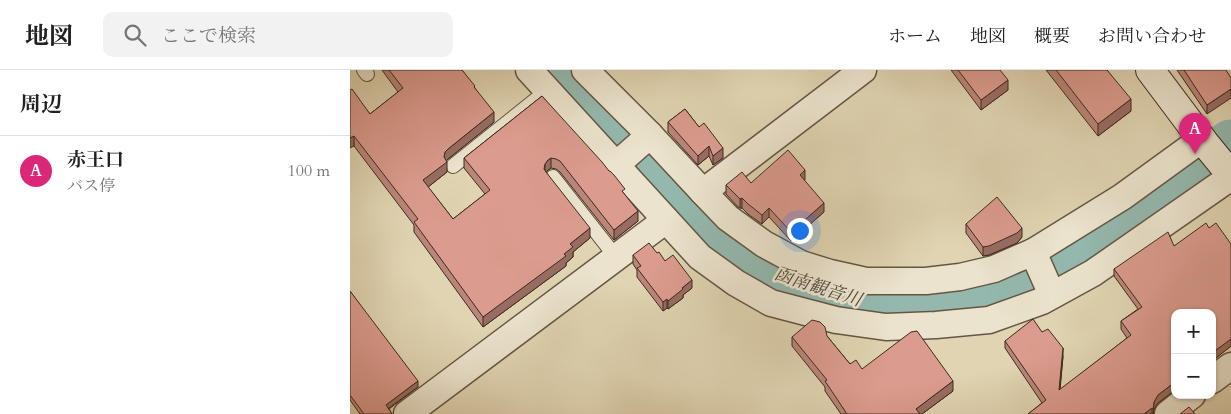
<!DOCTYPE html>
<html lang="ja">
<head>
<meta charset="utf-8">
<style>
  body { margin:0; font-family:Cardo,"Noto Serif JP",serif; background:#f2f2f2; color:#222 }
  .controls { position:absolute; right:15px; bottom:15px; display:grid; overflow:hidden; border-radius:10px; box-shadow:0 1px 4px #0004 }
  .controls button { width:45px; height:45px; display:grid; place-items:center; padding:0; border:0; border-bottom:1px solid #e0e0e0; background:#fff; color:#222; font:25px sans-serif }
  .you { position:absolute; left:449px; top:160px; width:18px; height:18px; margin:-12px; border:4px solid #fff; border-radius:50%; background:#1a73e8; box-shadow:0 0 0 8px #1a73e833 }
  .badge { display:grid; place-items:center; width:32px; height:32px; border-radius:50%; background:#db2777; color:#fff; font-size:16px; font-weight:700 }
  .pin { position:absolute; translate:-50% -41px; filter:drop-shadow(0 1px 2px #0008) }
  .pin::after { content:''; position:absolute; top:26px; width:18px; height:15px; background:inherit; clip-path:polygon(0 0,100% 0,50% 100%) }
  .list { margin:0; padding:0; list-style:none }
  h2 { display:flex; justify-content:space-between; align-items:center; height:65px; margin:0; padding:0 20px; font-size:21px }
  h2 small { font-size:16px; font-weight:400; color:#767676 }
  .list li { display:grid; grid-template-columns:32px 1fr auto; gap:15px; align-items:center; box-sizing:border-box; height:70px; padding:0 20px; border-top:1px solid #e0e0e0 }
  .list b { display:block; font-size:19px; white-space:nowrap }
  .list p { margin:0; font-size:16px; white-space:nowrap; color:#767676 }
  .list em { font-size:16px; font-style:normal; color:#767676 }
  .icon { flex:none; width:28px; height:28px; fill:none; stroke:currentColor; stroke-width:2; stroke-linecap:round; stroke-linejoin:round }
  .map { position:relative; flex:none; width:881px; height:344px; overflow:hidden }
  header { display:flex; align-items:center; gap:30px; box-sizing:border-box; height:70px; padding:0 25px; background:#fff; border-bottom:1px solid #e0e0e0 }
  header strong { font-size:24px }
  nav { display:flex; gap:28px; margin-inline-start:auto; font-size:18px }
  .search { width:350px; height:45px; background:#f2f2f2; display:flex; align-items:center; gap:12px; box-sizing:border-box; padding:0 18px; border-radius:10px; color:#767676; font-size:19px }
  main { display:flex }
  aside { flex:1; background:#fff }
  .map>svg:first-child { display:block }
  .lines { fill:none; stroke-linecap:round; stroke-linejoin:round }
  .river { stroke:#94b8ae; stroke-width:49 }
  .lane-casing { stroke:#654; stroke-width:16 }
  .street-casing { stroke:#654; stroke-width:29 }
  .secondary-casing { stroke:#3d2b1f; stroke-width:30 }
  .lane { stroke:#ebe3cd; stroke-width:14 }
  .street { stroke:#ebe3cd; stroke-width:26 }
  .secondary { stroke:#ebe3cd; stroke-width:28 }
  .wall { fill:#bc857a; stroke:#3d2b1f }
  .shaded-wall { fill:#996c63; stroke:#3d2b1f }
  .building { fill:#db9b8e; stroke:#3d2b1f }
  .labels { text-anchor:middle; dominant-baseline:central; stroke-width:5; stroke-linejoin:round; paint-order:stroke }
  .water-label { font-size:18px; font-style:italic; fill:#4e473c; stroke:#ebe3cd }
</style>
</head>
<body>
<header>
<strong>地図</strong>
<div class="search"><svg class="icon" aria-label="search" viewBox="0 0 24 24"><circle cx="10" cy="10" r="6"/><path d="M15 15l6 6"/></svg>ここで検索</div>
<nav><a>ホーム</a><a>地図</a><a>概要</a><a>お問い合わせ</a></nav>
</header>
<main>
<aside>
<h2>周辺<small></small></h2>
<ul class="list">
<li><span class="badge">A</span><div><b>赤王口</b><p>バス停</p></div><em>100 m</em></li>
</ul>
</aside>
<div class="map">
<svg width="881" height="344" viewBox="0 0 881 344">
  <rect width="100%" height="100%" fill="#e0d4b2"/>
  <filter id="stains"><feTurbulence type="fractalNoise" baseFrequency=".004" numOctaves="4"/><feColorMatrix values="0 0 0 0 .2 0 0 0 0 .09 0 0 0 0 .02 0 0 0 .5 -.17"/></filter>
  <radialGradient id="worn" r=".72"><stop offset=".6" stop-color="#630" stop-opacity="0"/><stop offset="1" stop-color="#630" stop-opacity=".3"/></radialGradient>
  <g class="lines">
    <polyline class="river" points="214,0 355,154 421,204 508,233 568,235 615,226 641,219 715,191 881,74"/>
    <g class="lane-casing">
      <g id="lane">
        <polyline points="14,0 17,4"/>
        <polyline points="103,96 198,20"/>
        <polyline points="203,107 266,187"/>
      </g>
    </g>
    <g class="street-casing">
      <g id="street">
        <polyline points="179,0 350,187 386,213 421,233 486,250 536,257 586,255 639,250 692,231 743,203 881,107"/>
        <polyline points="235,0 300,65 353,122 513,0"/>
        <polyline points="266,95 300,65"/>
        <polyline points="353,122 378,148 414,174 451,194 480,203 516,211 576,211 610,207 644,199 683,182 772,127 852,69"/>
        <polyline points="683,182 702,225"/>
        <polyline points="862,310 881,296"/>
        <polyline points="57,344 316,150"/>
        <polyline points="818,344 842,325"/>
      </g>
    </g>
    <g class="secondary-casing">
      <polyline id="secondary" points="800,0 854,72 881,105"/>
    </g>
    <use href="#lane" class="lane"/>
    <use href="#street" class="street"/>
    <use href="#secondary" class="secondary"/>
  </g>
  <g class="wall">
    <polygon points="32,0 112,0 125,18 144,52 98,89 96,91 97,102 78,117 103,149 135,124 114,98 114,88 192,26 275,125 288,151 264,170 210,102 206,99 201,98 198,100 196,102 240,168 223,182 223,187 216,193 216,196 133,257 64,162 64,155 4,76 0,20 20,44 48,22"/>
    <polygon points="601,0 650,0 658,20 631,40"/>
    <polygon points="696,0 757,0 781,41 748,66"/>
    <polygon points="827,0 876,0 857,44"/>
    <polygon points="335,39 373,88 363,95 359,86 348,95 318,62 318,52"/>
    <polygon points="454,110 474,142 441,171 419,147 412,154 398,144 392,138 390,138 388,137 376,124 376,115 455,110"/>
    <polygon points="616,154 672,167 667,173 639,185 633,186 616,163"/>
    <polygon points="859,158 881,174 881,276 862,291 862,243 825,243 825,320 808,333 804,339 803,344 678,344 692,333 655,278 655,271 692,262 713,286 710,320 777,268 771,259 771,251 788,239 764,206 764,199 824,176"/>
    <polygon points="283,185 315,191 342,218 333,225 333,228 318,239 317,238 313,241 287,207 287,200 283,194"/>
    <polygon points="0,221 68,317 39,339 42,344 10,344 0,330"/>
    <polygon points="477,266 500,294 512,299 603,321 572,344 491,344 475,321 475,317 442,276 442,267"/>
  </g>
  <g class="shaded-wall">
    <polygon points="658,10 658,20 631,40 631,30"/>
    <polygon points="881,19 881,28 857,44 857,35"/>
    <polygon points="781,29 781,41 748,66 748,54"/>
    <polygon points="144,42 144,52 98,89 95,92 97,92 97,102 73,121 73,110 94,87 95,82 98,79"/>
    <polygon points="4,66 4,76 0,78 0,68"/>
    <polygon points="359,76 359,86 348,95 348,86"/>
    <polygon points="373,78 373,88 363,95 363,86"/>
    <polygon points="201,88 201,98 198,100 195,104 195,94 198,90"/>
    <polygon points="455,100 455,110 450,114 450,105"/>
    <polygon points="392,128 392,138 390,138 390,129"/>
    <polygon points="474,133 474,142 441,171 441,162"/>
    <polygon points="419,138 419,147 412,154 412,145"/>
    <polygon points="288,141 288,151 264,170 264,160"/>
    <polygon points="240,158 240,168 223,182 223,187 216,193 216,196 133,257 133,247 214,184 220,174"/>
    <polygon points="672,158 672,167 667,173 639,185 633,186 633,177"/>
    <polygon points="342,210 342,218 333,225 333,228 318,239 318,231 332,218"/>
    <polygon points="317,229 317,238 313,241 313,232"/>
    <polygon points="881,269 881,276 862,291 862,283"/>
    <polygon points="713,278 713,286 709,328 709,320"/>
    <polygon points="68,311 68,317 36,340 36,335"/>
    <polygon points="603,311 603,321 572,344 566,344 566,339"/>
    <polygon points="825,312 825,320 808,333 804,339 803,344 804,332 808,325"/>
    <polygon points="802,338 802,344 794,344"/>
  </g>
  <g class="building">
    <polygon points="39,0 112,0 125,16 124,17 144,42 98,79 95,82 94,87 97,92 73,110 103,149 140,120 114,88 192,26 252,92 259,101 260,101 264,105 275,119 272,121 288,141 264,160 210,91 206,89 201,88 198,90 195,94 194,99 196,102 240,158 220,174 223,177 214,184 216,186 133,247 64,152 68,149 4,66 0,68 0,20 2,19 20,44 53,18"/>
    <polygon points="608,0 650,0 658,10 631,30"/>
    <polygon points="706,0 757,0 781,29 748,54"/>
    <polygon points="834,0 876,0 881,8 881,19 857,35"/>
    <polygon points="335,39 349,57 354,53 373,78 363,86 359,76 348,86 318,52"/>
    <polygon points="438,80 455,100 450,105 474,133 441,162 419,138 412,145 398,134 392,128 390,129 376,115 392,102 401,113"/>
    <polygon points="647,127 672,158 667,163 639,176 633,177 616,154"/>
    <polygon points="856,153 859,158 866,153 881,174 881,269 862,283 862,243 825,243 825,312 808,325 804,332 803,339 802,338 794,344 678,344 696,330 655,271 683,249 692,262 698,259 713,278 709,320 781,265 771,251 792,237 764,199 818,162 824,176"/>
    <polygon points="299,173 307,183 309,182 315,191 323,185 342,210 332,218 333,219 318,231 317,229 313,232 287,198 291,196 283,185"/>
    <polygon points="0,221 68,311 36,335 42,344 14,344 0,325"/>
    <polygon points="462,250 470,252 475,257 477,266 500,294 506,290 512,299 561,262 567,261 603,311 566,339 570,344 497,344 475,311 477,310 442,267"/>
    <polygon points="839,337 845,344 830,344"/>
  </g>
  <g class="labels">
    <g class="water-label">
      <text transform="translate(468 217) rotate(18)">函南観音川</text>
    </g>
  </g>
  <rect width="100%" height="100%" filter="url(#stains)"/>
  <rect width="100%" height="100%" fill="url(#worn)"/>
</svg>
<div class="controls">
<button>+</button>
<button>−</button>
</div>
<div class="you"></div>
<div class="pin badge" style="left:845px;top:84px">A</div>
</div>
</main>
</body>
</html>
